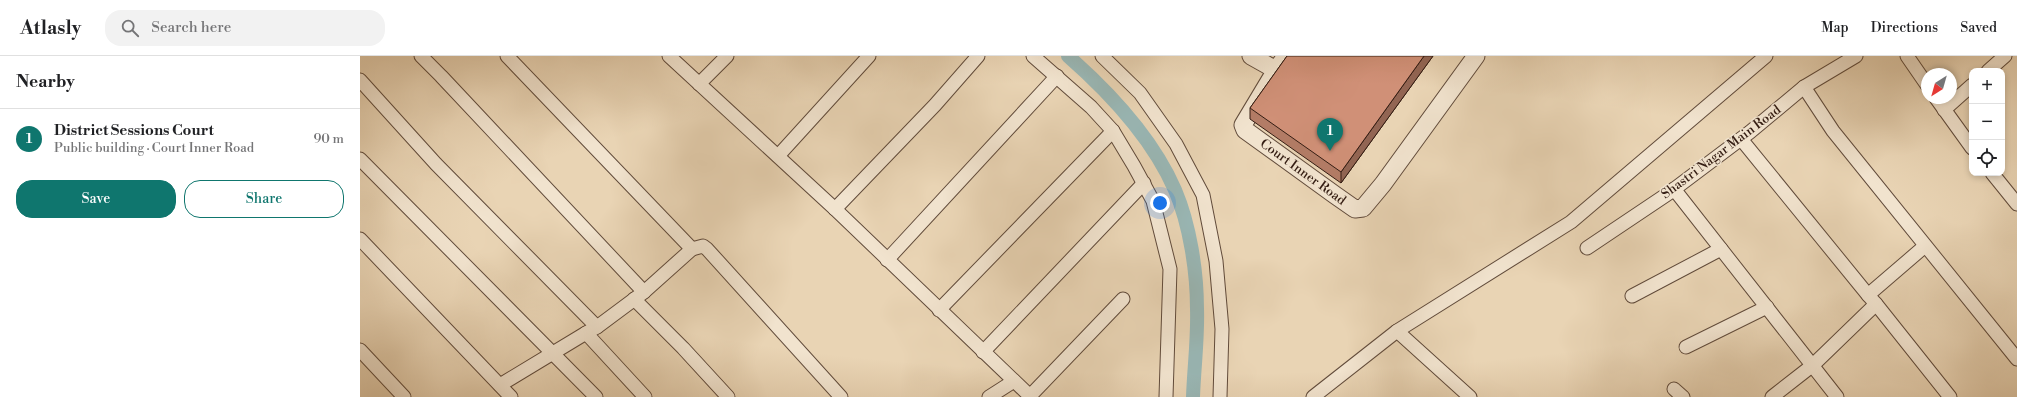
<!DOCTYPE html>
<html lang="en">
<head>
<meta charset="utf-8">
<style>
  body { margin:0; font-family:"Libre Bodoni",serif; background:#f2f2f2; color:#202124 }
  .controls { position:absolute; right:12px; top:12px; display:grid; overflow:hidden; border-radius:8px; box-shadow:0 2px 6px #0003 }
  .controls button { width:36px; height:36px; display:grid; place-items:center; padding:0; border:0; border-bottom:1px solid #e0e0e0; background:#fff; color:#202124; font:20px sans-serif }
  .compass { position:absolute; left:1561px; top:12px; width:36px; height:36px; border-radius:50%; background:#fff; box-shadow:0 2px 6px #0003; rotate:217deg }
  .you { position:absolute; left:800px; top:147px; width:14px; height:14px; margin:-10px; border:3px solid #fff; border-radius:50%; background:#1a73e8; box-shadow:0 0 0 6px #1a73e833 }
  .badge { display:grid; place-items:center; width:26px; height:26px; border-radius:50%; background:#0f766e; color:#fff; font-size:13px; font-weight:700 }
  .pin { position:absolute; translate:-50% -33px; filter:drop-shadow(0 1px 2px #0008) }
  .pin::after { content:''; position:absolute; top:21px; width:14px; height:12px; background:inherit; clip-path:polygon(0 0,100% 0,50% 100%) }
  .list { margin:0; padding:0; list-style:none }
  h2 { display:flex; justify-content:space-between; align-items:center; height:52px; margin:0; padding:0 16px; font-size:17px }
  h2 small { font-size:13px; font-weight:400; color:#757577 }
  .list li { display:grid; grid-template-columns:26px 1fr auto; gap:12px; align-items:center; box-sizing:border-box; height:60px; padding:0 16px; border-top:1px solid #e0e0e0 }
  .list b { display:block; font-size:15px; white-space:nowrap }
  .list p { margin:0; font-size:13px; white-space:nowrap; color:#757577 }
  .list em { font-size:13px; font-style:normal; color:#757577 }
  .actions { display:flex; gap:8px; padding:12px 16px }
  .actions a { flex:1; padding:9px 0; border:1px solid #0f766e; border-radius:16px; text-align:center; font-size:14px; color:#0f766e }
  .actions .main { background:#0f766e; color:#fff }
  .icon { flex:none; width:22px; height:22px; fill:none; stroke:currentColor; stroke-width:2; stroke-linecap:round; stroke-linejoin:round }
  .map { position:relative; flex:none; width:1657px; height:341px; overflow:hidden }
  header { display:flex; align-items:center; gap:24px; box-sizing:border-box; height:56px; padding:0 20px; background:#fff; border-bottom:1px solid #e0e0e0 }
  header strong { font-size:19px }
  nav { display:flex; gap:22px; margin-inline-start:auto; font-size:14px }
  .search { width:280px; height:36px; background:#f2f2f2; display:flex; align-items:center; gap:10px; box-sizing:border-box; padding:0 14px; border-radius:16px; color:#757577; font-size:15px }
  main { display:flex }
  aside { flex:1; background:#fff }
  .map>svg:first-child { display:block }
  .lines { fill:none; stroke-linecap:round; stroke-linejoin:round }
  .canal { stroke:#99b7b5; stroke-width:14 }
  .minor-casing { stroke:#614b3b; stroke-width:15 }
  .tertiary-casing { stroke:#614b3b; stroke-width:19 }
  .minor { stroke:#f1e3ce; stroke-width:13 }
  .tertiary { stroke:#f1e3ce; stroke-width:17 }
  .wall { fill:#b37c66; stroke:#341d13 }
  .shaded-wall { fill:#926553; stroke:#341d13 }
  .building { fill:#d09077; stroke:#341d13 }
  .labels { text-anchor:middle; dominant-baseline:central; stroke-width:3; stroke-linejoin:round; paint-order:stroke }
  .street-label { font-size:13px; fill:#341d13; stroke:#f1e3ce }
</style>
</head>
<body>
<header>
<strong>Atlasly</strong>
<div class="search"><svg class="icon" aria-label="search" viewBox="0 0 24 24"><circle cx="10" cy="10" r="6"/><path d="M15 15l6 6"/></svg>Search here</div>
<nav><a>Map</a><a>Directions</a><a>Saved</a></nav>
</header>
<main>
<aside>
<h2>Nearby<small></small></h2>
<ul class="list">
<li><span class="badge">1</span><div><b>District Sessions Court</b><p>Public building · Court Inner Road</p></div><em>90 m</em></li>
</ul>
<div class="actions"><a class="main">Save</a><a>Share</a></div>
</aside>
<div class="map">
<svg width="1657" height="341" viewBox="0 0 1657 341">
  <rect width="100%" height="100%" fill="#e9d4b4"/>
  <filter id="stains"><feTurbulence type="fractalNoise" baseFrequency=".005" numOctaves="4"/><feColorMatrix values="0 0 0 0 .2 0 0 0 0 .09 0 0 0 0 .02 0 0 0 .5 -.17"/></filter>
  <radialGradient id="worn" r=".72"><stop offset=".6" stop-color="#630" stop-opacity="0"/><stop offset="1" stop-color="#630" stop-opacity=".3"/></radialGradient>
  <g class="lines">
    <path class="canal" d="M708,0C749,36 793,83 815,134C830,169 837,216 837,253C838,282 834,312 833,341"/>
    <g class="minor-casing">
      <g id="minor">
        <polyline points="61,0 81,20 284,236"/>
        <polyline points="147,0 332,193 284,236 237,271"/>
        <polyline points="309,0 475,153 671,341"/>
        <polyline points="673,0 731,51 753,75 774,110 793,145 810,213 806,341"/>
        <polyline points="742,0 780,37 816,88 843,139 856,205 862,273 860,341"/>
        <polyline points="1547,0 1567,29"/>
        <polyline points="1628,15 1645,0"/>
        <polyline points="0,24 76,108 237,271 226,277 285,341"/>
        <polyline points="339,28 367,0"/>
        <polyline points="1444,31 1473,75 1657,303"/>
        <polyline points="1576,42 1612,92"/>
        <polyline points="1584,54 1612,29"/>
        <polyline points="1381,83 1508,239 1565,190"/>
        <polyline points="418,100 509,0"/>
        <polyline points="0,103 236,341"/>
        <polyline points="1632,117 1657,148"/>
        <polyline points="1314,133 1477,341"/>
        <polyline points="475,153 575,49 618,0"/>
        <polyline points="0,183 151,341"/>
        <polyline points="1227,192 1309,137 1390,76 1444,31 1496,0"/>
        <polyline points="332,193 343,190 347,193 481,341"/>
        <polyline points="527,204 697,20"/>
        <polyline points="1272,240 1361,193"/>
        <polyline points="274,243 323,292 368,341"/>
        <polyline points="1516,248 1590,341"/>
        <polyline points="579,254 753,75"/>
        <polyline points="1037,275 1110,341"/>
        <polyline points="1326,291 1407,251"/>
        <polyline points="0,294 44,341"/>
        <polyline points="623,296 784,127"/>
        <polyline points="140,329 226,277"/>
        <polyline points="1314,333 1323,341"/>
        <polyline points="670,340 763,243"/>
        <polyline points="629,341 654,325"/>
        <polyline points="953,341 1037,275 1211,166 1406,0"/>
        <polyline points="1412,341 1453,309 1516,248 1508,239"/>
      </g>
    </g>
    <g class="tertiary-casing">
      <g id="tertiary">
        <polyline points="891,0 916,14 926,0"/>
        <polyline points="916,14 883,69 885,74 975,139 995,153 1003,152 1023,128 1116,0"/>
      </g>
    </g>
    <use href="#minor" class="minor"/>
    <use href="#tertiary" class="tertiary"/>
  </g>
  <polygon class="wall" points="927,0 1073,0 981,127 890,63 890,52"/>
  <polygon class="shaded-wall" points="1064,0 1073,0 981,127 981,116"/>
  <polygon class="building" points="927,0 1064,0 981,116 890,52"/>
  <g class="labels">
    <g class="street-label">
      <text transform="translate(1361 96) rotate(-37)">Shastri Nagar Main Road</text>
      <text transform="translate(943 116) rotate(36)">Court Inner Road</text>
    </g>
  </g>
  <rect width="100%" height="100%" filter="url(#stains)"/>
  <rect width="100%" height="100%" fill="url(#worn)"/>
</svg>
<div class="controls">
<button>+</button>
<button>−</button>
<button><svg class="icon" aria-label="locate" viewBox="0 0 24 24"><circle cx="12" cy="12" r="6"/><path d="M12 2v4M12 18v4M2 12h4M18 12h4"/></svg></button>
</div>
<svg class="compass" viewBox="-18 -18 36 36"><path d="M0-13l5 13h-10z" fill="#e53935"/><path d="M0 13l5-13h-10z" fill="#757577"/></svg>
<div class="you"></div>
<div class="pin badge" style="left:970px;top:95px">1</div>
</div>
</main>
</body>
</html>
